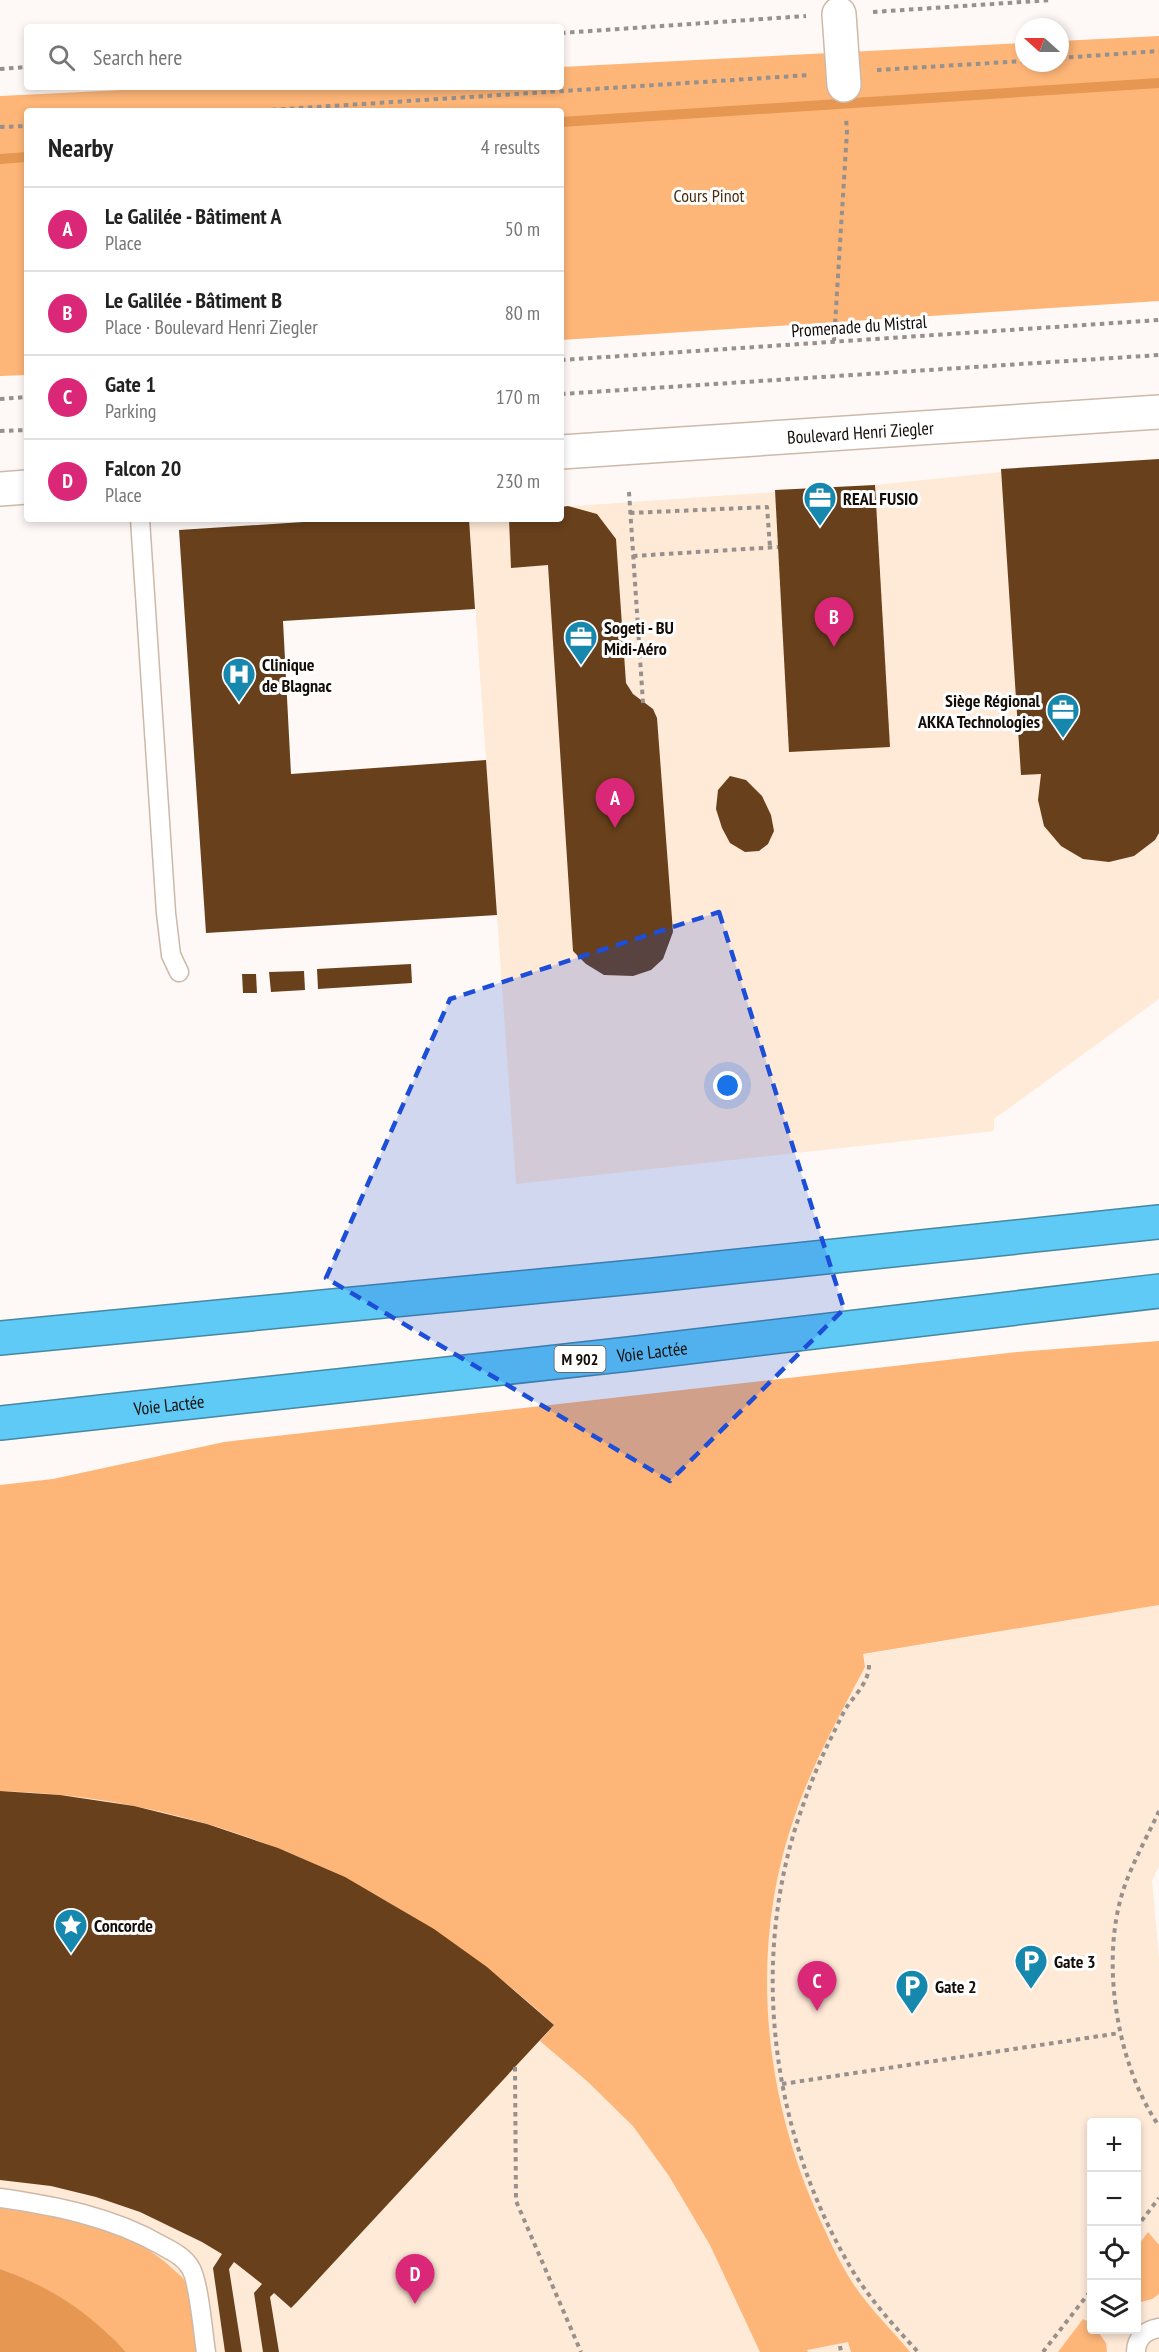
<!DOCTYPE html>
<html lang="en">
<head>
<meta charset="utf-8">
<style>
  body { margin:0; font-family:"PT Sans Narrow",sans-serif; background:#f6f6f6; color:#222 }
  .controls { position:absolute; right:18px; bottom:18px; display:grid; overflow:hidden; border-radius:6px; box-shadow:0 3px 9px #0003 }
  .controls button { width:54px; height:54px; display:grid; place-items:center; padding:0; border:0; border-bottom:2px solid #e0e0e0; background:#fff; color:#222; font:30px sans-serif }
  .compass { position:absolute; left:1015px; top:18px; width:54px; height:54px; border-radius:50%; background:#fff; box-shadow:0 3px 9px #0003; rotate:291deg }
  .you { position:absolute; left:728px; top:1086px; width:21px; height:21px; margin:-15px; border:4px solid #fff; border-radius:50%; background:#1a73e8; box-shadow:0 0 0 9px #1a73e833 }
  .badge { display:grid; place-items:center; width:39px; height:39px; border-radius:50%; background:#db2777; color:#fff; font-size:20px; font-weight:700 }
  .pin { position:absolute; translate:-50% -50px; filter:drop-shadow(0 2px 3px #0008) }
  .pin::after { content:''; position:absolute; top:32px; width:21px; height:18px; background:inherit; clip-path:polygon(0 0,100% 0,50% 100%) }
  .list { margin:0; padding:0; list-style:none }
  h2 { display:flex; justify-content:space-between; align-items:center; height:78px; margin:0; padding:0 24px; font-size:26px }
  h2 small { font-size:20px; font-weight:400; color:#767676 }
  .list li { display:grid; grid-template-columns:39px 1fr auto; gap:18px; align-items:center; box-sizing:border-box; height:84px; padding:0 24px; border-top:2px solid #e0e0e0 }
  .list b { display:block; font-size:22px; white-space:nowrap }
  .list p { margin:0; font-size:20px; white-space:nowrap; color:#767676 }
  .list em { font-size:20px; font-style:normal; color:#767676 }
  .icon { flex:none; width:33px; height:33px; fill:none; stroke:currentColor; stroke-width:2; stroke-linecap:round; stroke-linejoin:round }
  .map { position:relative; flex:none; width:1159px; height:2352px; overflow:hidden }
  .search { position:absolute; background:#fff; box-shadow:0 3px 9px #0003; left:24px; top:24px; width:540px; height:66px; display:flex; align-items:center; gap:15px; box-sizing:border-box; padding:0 21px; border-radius:6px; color:#767676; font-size:22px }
  .panel { position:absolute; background:#fff; box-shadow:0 3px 9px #0003; left:24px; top:108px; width:540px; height:414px; border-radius:6px }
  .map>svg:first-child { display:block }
  .built { fill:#ffe9d7; fill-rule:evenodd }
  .green { fill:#fdb578 }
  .water { fill:#e69852 }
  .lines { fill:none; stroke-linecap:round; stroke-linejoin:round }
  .stream { stroke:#e69852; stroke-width:10 }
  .building { fill:#68401b }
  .lane-casing { stroke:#cdb9a9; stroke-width:21 }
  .street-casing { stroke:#cdb9a9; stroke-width:36 }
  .highway-casing { stroke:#4488a2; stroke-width:36 }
  .path { stroke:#97918d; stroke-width:4; stroke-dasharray:4.5 4.5; stroke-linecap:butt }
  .lane { stroke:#fff; stroke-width:18 }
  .street { stroke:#fff; stroke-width:33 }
  .highway { stroke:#5ecaf5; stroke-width:33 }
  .marked { fill:#1d4ed8; fill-opacity:0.2; stroke:#1d4ed8; stroke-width:4.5; stroke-dasharray:12 8; stroke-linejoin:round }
  .labels { text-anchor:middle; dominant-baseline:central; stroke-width:6; stroke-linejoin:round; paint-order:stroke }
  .shield { fill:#fff; stroke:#5a5652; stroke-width:1.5 }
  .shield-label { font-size:16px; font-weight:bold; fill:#140d08 }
  .park-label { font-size:18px; fill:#4b2c0e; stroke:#fff }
  .street-label { font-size:18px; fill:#140d08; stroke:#fff }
  .poi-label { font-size:18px; font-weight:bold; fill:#140d08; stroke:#fff; text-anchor:start }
</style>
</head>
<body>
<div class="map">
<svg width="1159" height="2352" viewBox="0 0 1159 2352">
  <rect width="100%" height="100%" fill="#fef9f6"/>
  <g class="built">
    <polygon points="1159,462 1159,999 994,1119 994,1131 516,1184 469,519 561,519 561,507 875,485 1001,472"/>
    <path d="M1159,1605V1866L1152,1881L1159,1958V2352H0V1755L675,1686ZM1092,2122H1136V2330H1092Z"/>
  </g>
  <g class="green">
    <polygon points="1159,36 1159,301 561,340 561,111 27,111 27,375 0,376 0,96 182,87 561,87 561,67 1024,43 1024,63 1060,63 1060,41"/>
    <path d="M1159,1341V1605L863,1654L865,1667C839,1716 813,1763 795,1815C749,1945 762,2089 817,2213C828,2237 838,2260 852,2282C868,2307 891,2329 910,2352H851L848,2342L807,2350L808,2352H760L710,2245L669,2176L633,2126L587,2081L540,2041L554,2025C400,1883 211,1797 0,1791V1485L53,1479L224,1442L1017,1352Z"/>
    <path d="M0,2207C57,2214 132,2228 174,2270C177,2273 182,2276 184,2280C192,2294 195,2335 198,2352H126C93,2316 47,2285 0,2269Z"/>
    <polygon points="1148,2232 1159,2245 1159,2294 1152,2299 1137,2303 1137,2247"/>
    <polygon points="1083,2319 1091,2323 1092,2330 1097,2330 1106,2343 1107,2352 1058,2352"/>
  </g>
  <path class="water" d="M0,2269C50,2286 90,2313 126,2352H0Z"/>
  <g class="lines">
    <g class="stream">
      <polyline points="561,122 1159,83"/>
      <polyline points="0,159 27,157"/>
    </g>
  </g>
  <g class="building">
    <polygon points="1159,459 1159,833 1155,840 1134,856 1109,862 1083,859 1061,846 1044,826 1038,800 1041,774 1021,775 1001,469"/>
    <polygon points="875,485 890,747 789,752 775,490"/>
    <polygon points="568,506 597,514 616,539 626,683 633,694 653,709 657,718 673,932 663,959 651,970 633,976 604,975 586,964 573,951 548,565 511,568 509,519 561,519 561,507"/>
    <polygon points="349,519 469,519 475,609 283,621 291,774 486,760 497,915 206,933 179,530"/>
    <polygon points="730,776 746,780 762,796 771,815 774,831 768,844 759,851 745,852 730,843 722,828 716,809 718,790"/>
    <polygon points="411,964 412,983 318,989 317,969"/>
    <polygon points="304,971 305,990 271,992 269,972"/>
    <polygon points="242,974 256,974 257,993 243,993"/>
    <polygon points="0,1791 60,1795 134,1806 207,1824 278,1848 345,1877 434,1929 487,1967 554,2025 298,2301 291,2308 274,2293 270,2297 279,2352 263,2352 254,2293 262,2284 234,2262 229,2269 242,2352 225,2352 213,2268 222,2254 202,2242 140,2212 96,2197 51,2186 0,2180"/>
  </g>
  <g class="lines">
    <g class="lane-casing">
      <g id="lane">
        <polyline points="140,519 166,913 171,955 179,972"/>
        <path d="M0,2198C56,2206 112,2217 161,2245C172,2251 183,2256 190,2267C199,2280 203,2334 206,2352"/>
        <path d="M1136,2352C1136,2338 1146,2330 1159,2328"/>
      </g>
    </g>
    <g class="street-casing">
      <g id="street">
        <polyline points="839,14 844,85"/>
        <path id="s1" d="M561,452L1159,412"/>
        <polyline points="0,489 27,487"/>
      </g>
    </g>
    <g class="highway-casing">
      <g id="highway">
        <polyline points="0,1338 654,1275 1159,1222"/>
        <path id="s2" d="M0,1423L629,1354L1159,1291"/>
      </g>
    </g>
    <g class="path">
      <polyline points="873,12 1052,0"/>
      <polyline points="561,33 806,16"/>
      <polyline points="1060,58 1159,51"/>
      <polyline points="0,69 27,67"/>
      <polyline points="877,70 1024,61"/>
      <polyline points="254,111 810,75"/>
      <polyline points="0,127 27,126"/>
      <polyline points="834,341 847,131 846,118"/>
      <polyline points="561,360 1159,320"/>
      <polyline points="561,394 1159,355"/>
      <polyline points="0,399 27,397"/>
      <polyline points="0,431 27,430"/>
      <polyline points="629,492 643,703"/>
      <polyline points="630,513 767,507 770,547"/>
      <polyline points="633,556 778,547"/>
      <path d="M869,1665C869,1682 855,1695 846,1708C840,1719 835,1730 830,1740C819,1762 810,1785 802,1808C749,1957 770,2127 848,2263C866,2295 893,2325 918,2352"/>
      <path d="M1159,1811C1148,1835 1134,1860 1125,1885C1099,1957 1116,2064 1159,2126"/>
      <polyline points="515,2067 516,2201 581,2352"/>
      <polyline points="782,2084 1120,2033"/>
      <polyline points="1136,2228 1159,2198"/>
      <polyline points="840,2346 841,2352"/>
      <polyline points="1043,2352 1092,2289"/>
    </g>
    <use href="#lane" class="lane"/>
    <use href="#street" class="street"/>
    <use href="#highway" class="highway"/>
  </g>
  <path class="marked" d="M719,912L844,1309L670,1481L326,1278L450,999Z"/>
  <defs>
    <g id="office-pin" transform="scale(1.725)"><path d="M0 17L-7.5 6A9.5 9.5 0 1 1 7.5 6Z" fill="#1687ad" stroke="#fff"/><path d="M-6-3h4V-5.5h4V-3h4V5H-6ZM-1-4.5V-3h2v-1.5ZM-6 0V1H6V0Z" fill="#fff"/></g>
    <g id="hospital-pin" transform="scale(1.725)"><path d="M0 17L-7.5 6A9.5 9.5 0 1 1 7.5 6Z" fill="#1687ad" stroke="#fff"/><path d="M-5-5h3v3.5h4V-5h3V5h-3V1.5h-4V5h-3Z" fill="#fff"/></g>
    <g id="sight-pin" transform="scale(1.725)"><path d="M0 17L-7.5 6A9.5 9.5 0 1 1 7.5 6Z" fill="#1687ad" stroke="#fff"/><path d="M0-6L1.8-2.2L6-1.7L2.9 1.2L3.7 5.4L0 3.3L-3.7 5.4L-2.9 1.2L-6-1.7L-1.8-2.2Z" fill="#fff"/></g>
    <g id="parking-pin" transform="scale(1.725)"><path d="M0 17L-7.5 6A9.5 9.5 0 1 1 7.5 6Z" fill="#1687ad" stroke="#fff"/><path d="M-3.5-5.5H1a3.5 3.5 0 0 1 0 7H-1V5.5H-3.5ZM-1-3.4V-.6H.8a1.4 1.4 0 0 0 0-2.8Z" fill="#fff"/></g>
  </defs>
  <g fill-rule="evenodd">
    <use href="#office-pin" x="820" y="498"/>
    <use href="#office-pin" x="581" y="637"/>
    <use href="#hospital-pin" x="239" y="674"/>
    <use href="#office-pin" x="1063" y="710"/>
    <use href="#sight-pin" x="71" y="1925"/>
    <use href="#parking-pin" x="1031" y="1961"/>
    <use href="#parking-pin" x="912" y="1986"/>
  </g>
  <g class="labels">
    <rect class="shield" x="554.5" y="1346" width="51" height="26" rx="4.5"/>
    <g class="shield-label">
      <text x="580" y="1359">M 902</text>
    </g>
    <g class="park-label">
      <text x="709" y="195">Cours Pinot</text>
    </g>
    <g class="street-label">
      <text transform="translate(859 326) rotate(-4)">Promenade du Mistral</text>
      <text stroke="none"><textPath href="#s1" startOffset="300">Boulevard Henri Ziegler</textPath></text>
      <text stroke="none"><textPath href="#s2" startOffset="656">Voie Lactée</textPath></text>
      <text stroke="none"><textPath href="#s2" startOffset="170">Voie Lactée</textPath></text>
    </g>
    <g class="poi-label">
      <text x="843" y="498">REAL FUSIO</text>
      <text x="604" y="627">Sogeti - BU<tspan x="604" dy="21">Midi-Aéro</tspan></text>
      <text x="262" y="664">Clinique<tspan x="262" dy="21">de Blagnac</tspan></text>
      <text x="1040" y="700" text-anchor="end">Siège Régional<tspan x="1040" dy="21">AKKA Technologies</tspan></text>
      <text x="94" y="1925">Concorde</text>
      <text x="1054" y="1961">Gate 3</text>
      <text x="935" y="1986">Gate 2</text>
    </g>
  </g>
</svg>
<div class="controls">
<button>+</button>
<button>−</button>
<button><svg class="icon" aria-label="locate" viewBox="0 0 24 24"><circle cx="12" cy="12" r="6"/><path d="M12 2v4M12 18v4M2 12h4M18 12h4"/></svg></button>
<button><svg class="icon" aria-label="layers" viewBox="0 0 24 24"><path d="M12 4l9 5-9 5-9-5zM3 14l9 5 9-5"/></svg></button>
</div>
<svg class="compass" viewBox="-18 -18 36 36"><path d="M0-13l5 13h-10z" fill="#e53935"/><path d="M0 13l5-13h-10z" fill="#767676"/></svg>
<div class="you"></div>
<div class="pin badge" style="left:615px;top:828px">A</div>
<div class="pin badge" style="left:834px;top:647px">B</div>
<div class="pin badge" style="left:817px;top:2011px">C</div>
<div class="pin badge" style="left:415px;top:2304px">D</div>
<div class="search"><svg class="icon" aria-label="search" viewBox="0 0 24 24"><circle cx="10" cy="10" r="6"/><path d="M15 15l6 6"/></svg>Search here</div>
<section class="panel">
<h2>Nearby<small>4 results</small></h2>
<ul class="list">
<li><span class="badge">A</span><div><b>Le Galilée - Bâtiment A</b><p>Place</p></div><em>50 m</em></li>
<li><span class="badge">B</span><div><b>Le Galilée - Bâtiment B</b><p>Place · Boulevard Henri Ziegler</p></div><em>80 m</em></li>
<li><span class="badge">C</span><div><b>Gate 1</b><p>Parking</p></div><em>170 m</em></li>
<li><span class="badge">D</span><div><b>Falcon 20</b><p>Place</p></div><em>230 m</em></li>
</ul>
</section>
</div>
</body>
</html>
